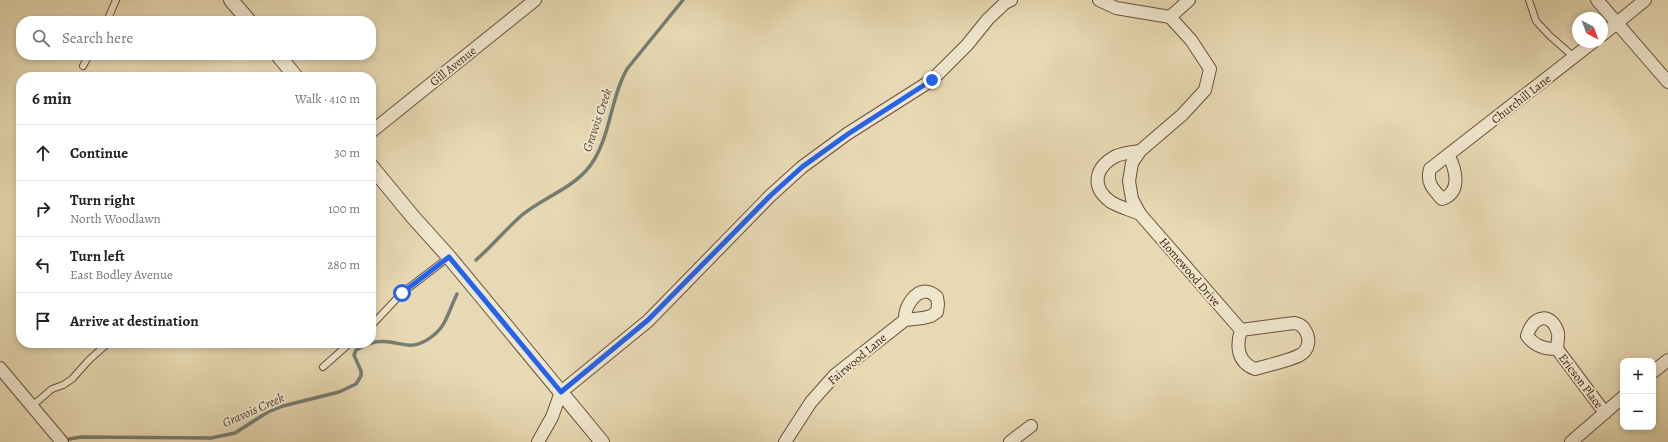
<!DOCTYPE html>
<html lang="en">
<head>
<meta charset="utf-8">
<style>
  body { margin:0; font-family:Alegreya,serif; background:#f6f6f6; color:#222 }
  .controls { position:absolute; right:12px; bottom:12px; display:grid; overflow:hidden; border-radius:8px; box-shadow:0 2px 6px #0003 }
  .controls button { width:36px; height:36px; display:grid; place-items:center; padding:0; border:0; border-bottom:1px solid #e0e0e0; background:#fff; color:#222; font:20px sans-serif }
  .compass { position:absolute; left:1572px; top:12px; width:36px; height:36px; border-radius:50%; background:#fff; box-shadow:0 2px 6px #0003; rotate:139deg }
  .stop { position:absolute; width:12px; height:12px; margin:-9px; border:3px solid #2563eb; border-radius:50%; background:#fff }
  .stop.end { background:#2563eb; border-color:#fff; box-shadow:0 1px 4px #0008 }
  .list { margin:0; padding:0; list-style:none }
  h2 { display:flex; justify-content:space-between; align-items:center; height:52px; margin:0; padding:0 16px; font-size:17px }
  h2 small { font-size:13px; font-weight:400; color:#767676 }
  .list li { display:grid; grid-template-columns:26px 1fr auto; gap:12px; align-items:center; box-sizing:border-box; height:56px; padding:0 16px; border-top:1px solid #e0e0e0 }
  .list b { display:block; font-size:15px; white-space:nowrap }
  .list p { margin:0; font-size:13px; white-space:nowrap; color:#767676 }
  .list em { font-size:13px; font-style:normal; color:#767676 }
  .icon { flex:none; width:22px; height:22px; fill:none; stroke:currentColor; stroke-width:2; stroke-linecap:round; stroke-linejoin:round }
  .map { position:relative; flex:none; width:1668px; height:442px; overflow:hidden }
  .search { position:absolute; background:#fff; box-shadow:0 2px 6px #0003; left:16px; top:16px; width:360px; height:44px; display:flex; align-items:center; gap:10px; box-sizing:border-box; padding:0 14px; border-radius:16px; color:#767676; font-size:15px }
  .panel { position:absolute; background:#fff; box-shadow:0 2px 6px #0003; left:16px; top:72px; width:360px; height:276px; border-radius:16px }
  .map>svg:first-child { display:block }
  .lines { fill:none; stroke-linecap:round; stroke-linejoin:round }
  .stream { stroke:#757d72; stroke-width:3.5 }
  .service-casing { stroke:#6b503a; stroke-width:8 }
  .minor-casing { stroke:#6b503a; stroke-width:14 }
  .tertiary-casing { stroke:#6b503a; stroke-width:16 }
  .service { stroke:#efe6ce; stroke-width:6 }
  .minor { stroke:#efe6ce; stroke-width:12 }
  .tertiary { stroke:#efe6ce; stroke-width:14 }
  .route { stroke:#2563eb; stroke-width:5 }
  .labels { text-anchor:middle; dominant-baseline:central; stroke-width:4; stroke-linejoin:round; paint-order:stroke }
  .street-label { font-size:12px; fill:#422211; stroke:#efe6ce }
  .water-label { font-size:13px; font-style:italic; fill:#574839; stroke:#efe6ce }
</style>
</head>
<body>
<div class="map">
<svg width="1668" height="442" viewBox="0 0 1668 442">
  <rect width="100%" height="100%" fill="#e7d9b3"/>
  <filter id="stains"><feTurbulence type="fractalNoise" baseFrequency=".005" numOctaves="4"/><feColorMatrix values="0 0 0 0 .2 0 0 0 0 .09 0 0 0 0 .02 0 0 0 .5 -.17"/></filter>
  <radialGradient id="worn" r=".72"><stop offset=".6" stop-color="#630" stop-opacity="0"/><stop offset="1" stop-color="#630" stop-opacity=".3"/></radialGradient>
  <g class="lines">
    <g class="stream">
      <path d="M476,260C492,246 506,229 522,215C545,196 578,187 594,160C611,132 611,97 627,69L683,0"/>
      <path d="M371,343C384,339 396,344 408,345C421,347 438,334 444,323C449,314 452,304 457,294"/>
      <polyline points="64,440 81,437 211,438 235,433 268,412 283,406 339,392 356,384 361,376 361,371 354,355 356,350 370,343"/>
    </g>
    <g class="service-casing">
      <g id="service">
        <polyline points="1529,0 1536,21 1550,36 1574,57"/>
        <polyline points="107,21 116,0"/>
        <polyline points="83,66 89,55"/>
        <polyline points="371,326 402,293 449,257"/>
        <polyline points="323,367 350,343"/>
        <polyline points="32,406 52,389 63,385 72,379 89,360 108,343"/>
      </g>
    </g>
    <g class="minor-casing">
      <g id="minor">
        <polyline points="1099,0 1116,8 1170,17"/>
        <polyline points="1597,0 1668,82"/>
        <path d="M1170,17L1191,40L1210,69L1205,90L1182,115L1140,151L1132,163L1129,181L1132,199L1140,214L1241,330C1236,346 1237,362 1255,369C1268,365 1289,361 1300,355C1308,351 1310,341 1307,334C1304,327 1301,324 1294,323L1241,330"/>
        <polyline points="1170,17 1189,0"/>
        <polyline points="1602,35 1645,0"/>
        <polyline points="371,132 535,0"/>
        <path d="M1448,155C1456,169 1462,192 1442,199C1433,189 1426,183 1430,169L1593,42"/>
        <path d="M1140,214C1131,210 1119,207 1111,202C1090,187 1095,167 1116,156C1123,153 1133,152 1140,151"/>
        <path d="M1557,349C1557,344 1559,337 1558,333C1552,312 1533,314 1527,336C1535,346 1544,349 1557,349L1605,413"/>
        <polyline points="0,368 62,442"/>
        <polyline points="1653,372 1668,360"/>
        <polyline points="538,442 552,417 561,392 648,321 770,196 802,167 847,134 932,80 967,45 988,19 1005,3 1011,0"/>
        <path d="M785,442L811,402L835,375L905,320L923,318L931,316L937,312L938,304L937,297C934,295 931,292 928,292C915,289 904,308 905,320"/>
        <polyline points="1010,442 1031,426"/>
        <polyline points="1571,442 1623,397"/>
      </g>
    </g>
    <g class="tertiary-casing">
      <g id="tertiary">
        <polyline points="231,0 249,21"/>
        <polyline points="278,55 296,77"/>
        <polyline points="371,166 413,217 449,257 602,442"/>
      </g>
    </g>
    <use href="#service" class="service"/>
    <use href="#minor" class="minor"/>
    <use href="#tertiary" class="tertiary"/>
  </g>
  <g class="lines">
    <polyline class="route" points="402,293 449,257 561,392 648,320 770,196 802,167 848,134 932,80"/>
  </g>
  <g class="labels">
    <g class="street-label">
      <text transform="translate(453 66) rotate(-39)">Gill Avenue</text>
      <text transform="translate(1521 99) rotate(-38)">Churchill Lane</text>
      <text transform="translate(1190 272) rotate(49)">Homewood Drive</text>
      <text transform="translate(857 359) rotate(-40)">Fairwood Lane</text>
      <text transform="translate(1581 381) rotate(53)">Ericson Place</text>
    </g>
    <g class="water-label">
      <text transform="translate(597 120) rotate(-71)">Gravois Creek</text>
      <text transform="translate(253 410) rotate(-24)">Gravois Creek</text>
    </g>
  </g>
  <rect width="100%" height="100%" filter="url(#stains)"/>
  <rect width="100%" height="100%" fill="url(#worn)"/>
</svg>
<div class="controls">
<button>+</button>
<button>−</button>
</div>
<svg class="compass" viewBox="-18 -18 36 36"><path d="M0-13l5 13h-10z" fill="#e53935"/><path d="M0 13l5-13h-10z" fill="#767676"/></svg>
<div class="stop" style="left:402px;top:293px"></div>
<div class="stop end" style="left:932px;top:80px"></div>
<div class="search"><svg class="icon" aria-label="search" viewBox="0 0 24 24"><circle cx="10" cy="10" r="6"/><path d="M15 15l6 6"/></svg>Search here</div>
<section class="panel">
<h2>6 min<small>Walk · 410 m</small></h2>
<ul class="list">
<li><svg class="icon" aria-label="ahead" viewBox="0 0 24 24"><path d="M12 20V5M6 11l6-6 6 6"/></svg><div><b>Continue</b></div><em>30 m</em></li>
<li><svg class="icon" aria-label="right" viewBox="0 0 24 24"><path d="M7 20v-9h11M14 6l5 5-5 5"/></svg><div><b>Turn right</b><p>North Woodlawn</p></div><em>100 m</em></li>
<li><svg class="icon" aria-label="left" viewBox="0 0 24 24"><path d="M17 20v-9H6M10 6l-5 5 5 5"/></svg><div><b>Turn left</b><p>East Bodley Avenue</p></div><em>280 m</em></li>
<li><svg class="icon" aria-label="arrive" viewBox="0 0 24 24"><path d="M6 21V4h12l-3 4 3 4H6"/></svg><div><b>Arrive at destination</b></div></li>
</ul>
</section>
</div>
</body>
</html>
